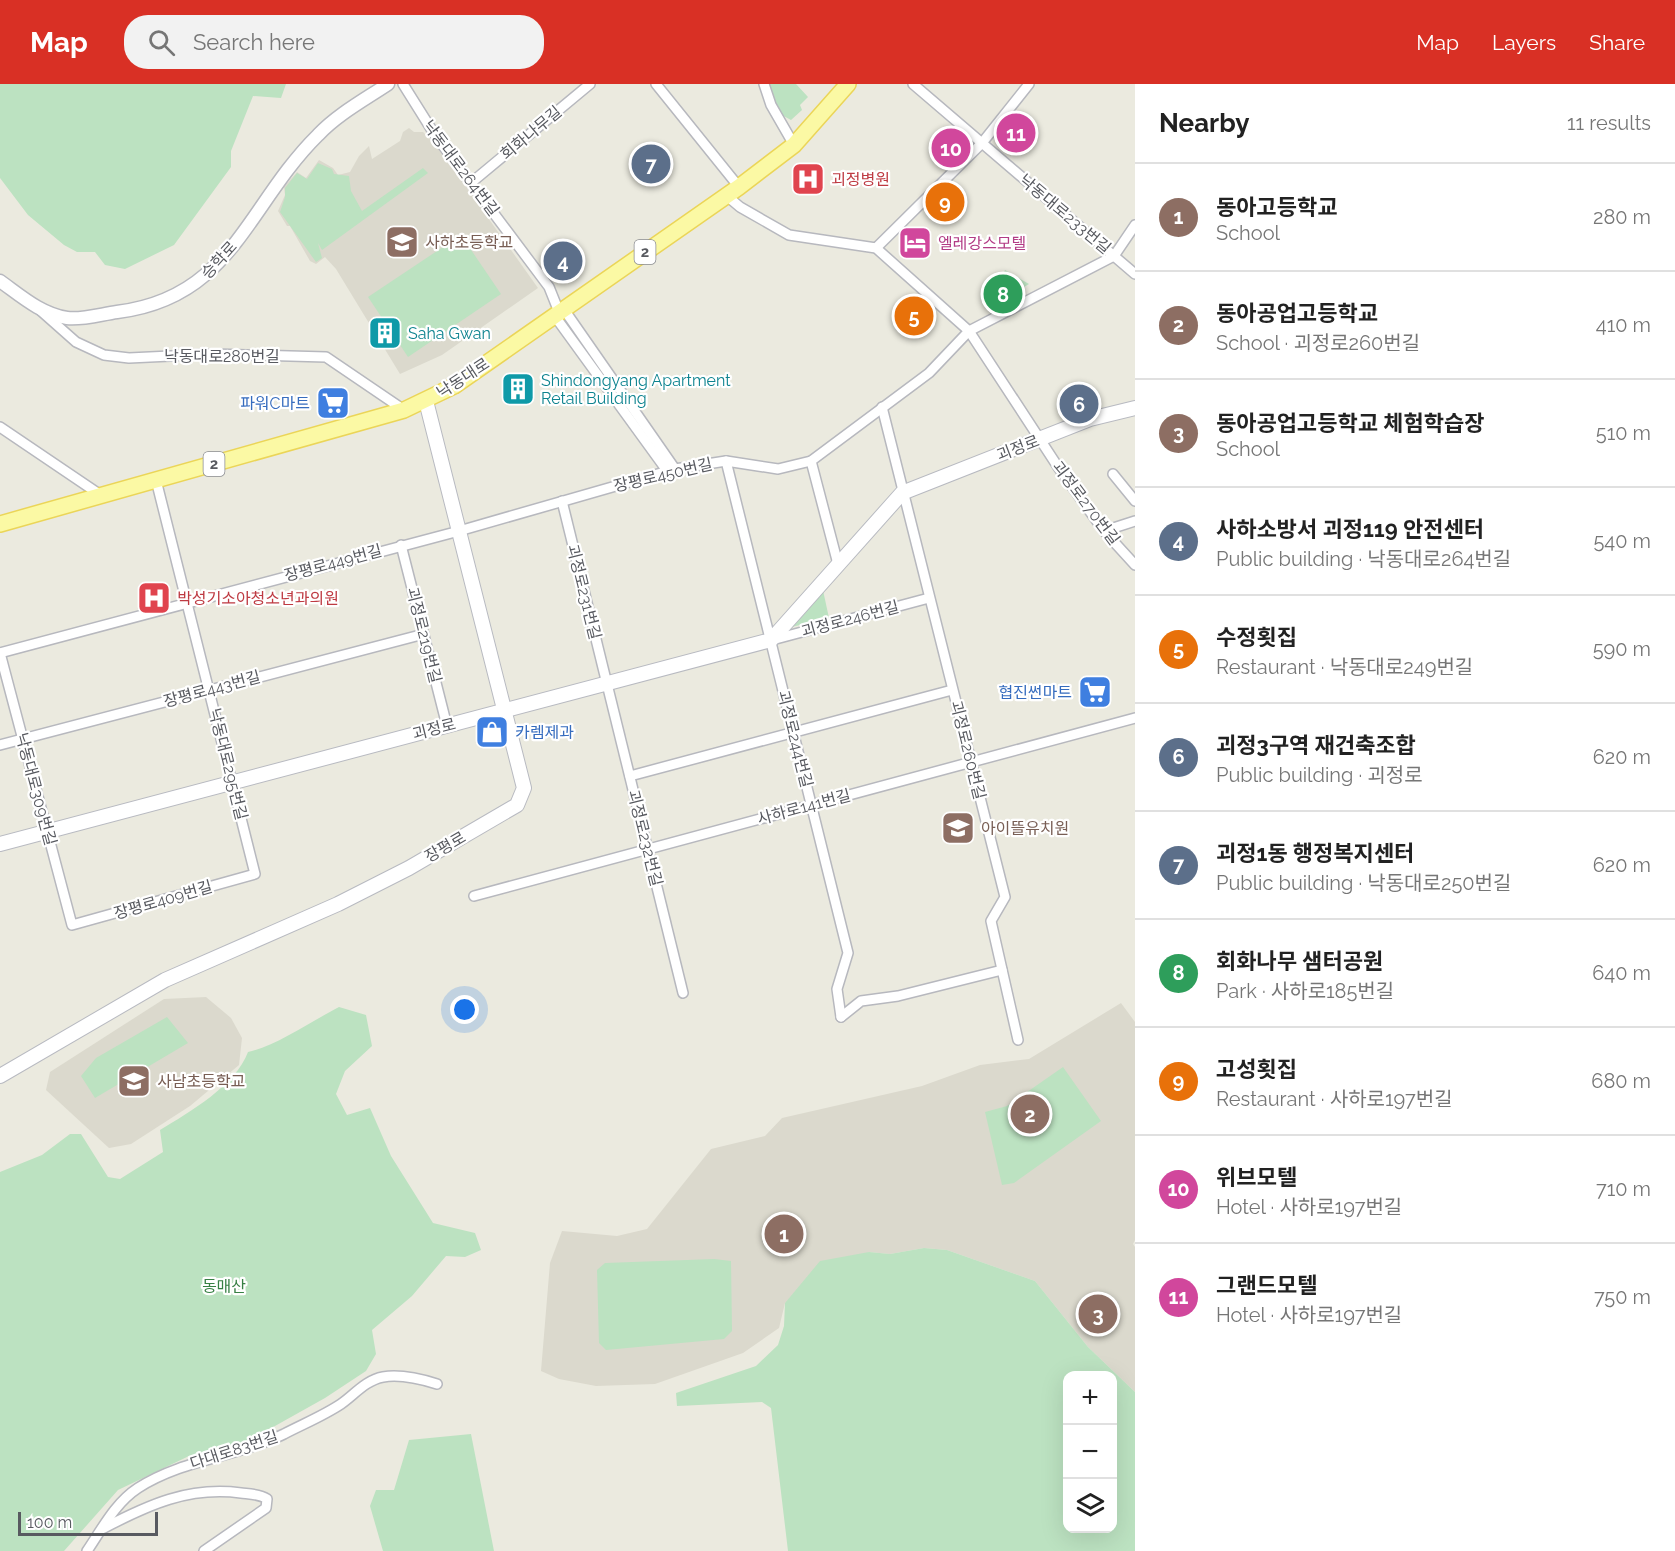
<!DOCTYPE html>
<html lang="en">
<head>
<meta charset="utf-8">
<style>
  body { margin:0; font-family:Raleway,"Noto Sans KR",sans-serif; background:#f2f2f2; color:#222 }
  .controls { position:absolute; right:18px; bottom:18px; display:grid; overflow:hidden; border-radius:12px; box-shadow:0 6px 24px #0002 }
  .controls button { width:54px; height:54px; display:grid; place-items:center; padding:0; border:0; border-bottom:2px solid #e0e0e0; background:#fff; color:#222; font:30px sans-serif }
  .scale { position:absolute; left:18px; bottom:15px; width:140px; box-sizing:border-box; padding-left:6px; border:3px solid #585a60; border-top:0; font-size:16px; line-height:21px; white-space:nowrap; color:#585a60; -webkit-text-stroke:4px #fff; paint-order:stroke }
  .you { position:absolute; left:465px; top:926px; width:21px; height:21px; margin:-15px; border:4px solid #fff; border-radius:50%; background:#1a73e8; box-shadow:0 0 0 9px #1a73e833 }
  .badge { display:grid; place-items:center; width:39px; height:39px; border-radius:50%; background:#d93025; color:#fff; font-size:20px; font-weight:700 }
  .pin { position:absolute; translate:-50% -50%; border:3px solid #fff; box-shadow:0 2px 6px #0006 }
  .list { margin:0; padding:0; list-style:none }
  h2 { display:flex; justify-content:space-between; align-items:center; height:78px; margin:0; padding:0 24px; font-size:26px }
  h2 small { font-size:20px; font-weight:400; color:#767676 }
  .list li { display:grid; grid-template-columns:39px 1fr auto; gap:18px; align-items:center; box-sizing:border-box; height:108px; padding:0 24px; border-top:2px solid #e0e0e0 }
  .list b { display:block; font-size:22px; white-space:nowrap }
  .list p { margin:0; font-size:20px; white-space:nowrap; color:#767676 }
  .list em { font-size:20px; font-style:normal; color:#767676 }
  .icon { flex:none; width:33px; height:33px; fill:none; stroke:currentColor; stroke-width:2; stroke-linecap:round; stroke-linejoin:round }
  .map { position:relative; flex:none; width:1135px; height:1467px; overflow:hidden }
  header { display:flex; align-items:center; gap:36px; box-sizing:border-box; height:84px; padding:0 30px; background:#d93025; color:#fff }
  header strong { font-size:28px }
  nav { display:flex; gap:33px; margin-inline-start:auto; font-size:21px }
  .search { width:420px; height:54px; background:#f2f2f2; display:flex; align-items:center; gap:15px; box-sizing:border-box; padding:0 21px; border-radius:24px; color:#767676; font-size:22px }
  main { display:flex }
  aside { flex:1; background:#fff }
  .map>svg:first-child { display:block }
  .education { fill:#dbd9cd }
  .green { fill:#bce2c1; fill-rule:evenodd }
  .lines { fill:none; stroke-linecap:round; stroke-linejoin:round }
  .minor-casing { stroke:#b7b8be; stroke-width:12 }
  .tertiary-casing { stroke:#b7b8be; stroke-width:15 }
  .secondary-casing { stroke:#b8bac1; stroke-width:16 }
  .primary-casing { stroke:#ebd558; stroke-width:18 }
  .minor { stroke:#fff; stroke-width:9 }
  .tertiary { stroke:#fff; stroke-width:12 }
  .secondary { stroke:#fff; stroke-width:14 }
  .primary { stroke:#fbf9a4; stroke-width:15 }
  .labels { text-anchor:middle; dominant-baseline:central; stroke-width:4.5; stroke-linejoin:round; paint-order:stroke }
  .shield { fill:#fff; stroke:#8a8c90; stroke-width:1.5 }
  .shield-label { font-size:15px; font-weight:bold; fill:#585a60 }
  .street-label { font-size:16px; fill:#585a60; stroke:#fff }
  .health-label { font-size:16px; fill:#be3a42; stroke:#fff; text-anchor:start }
  .education-label { font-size:16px; fill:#785e54; stroke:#fff; text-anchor:start }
  .hotel-label { font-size:16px; fill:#b23c85; stroke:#fff; text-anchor:start }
  .culture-label { font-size:16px; fill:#0d838f; stroke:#fff; text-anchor:start }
  .shop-label { font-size:16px; fill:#366cbe; stroke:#fff; text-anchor:end }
  .park-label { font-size:16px; fill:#378044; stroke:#fff }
</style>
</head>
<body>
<header>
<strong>Map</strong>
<div class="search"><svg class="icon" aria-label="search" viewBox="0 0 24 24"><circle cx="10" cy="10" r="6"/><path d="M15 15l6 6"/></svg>Search here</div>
<nav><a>Map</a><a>Layers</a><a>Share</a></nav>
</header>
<main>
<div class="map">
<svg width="1135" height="1467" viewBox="0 0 1135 1467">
  <rect width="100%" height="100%" fill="#ebeadf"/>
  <g class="education">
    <polygon points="409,44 414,48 423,48 437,62 538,204 442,271 400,290 336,185 325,173 316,180 310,177 290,142 287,142 278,127 285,111 284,103 297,88 306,94 319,76 333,84 338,91 350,88 359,72 369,62 372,75 400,57 403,48"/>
    <polygon points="206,913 231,934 242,954 239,981 190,1022 131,1060 109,1064 46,1006 50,988 164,915"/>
    <polygon points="1121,919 1135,938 1135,1156 1133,1160 1135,1163 1135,1308 1088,1263 1035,1197 947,1166 924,1164 890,1170 869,1168 785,1219 779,1244 743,1269 655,1300 596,1302 559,1295 541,1287 550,1179 562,1147 617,1152 647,1145 711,1065 765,1052 782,1034 922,1002 980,981 1029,975"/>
  </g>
  <g class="green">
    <polygon points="0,0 286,0 281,14 253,12 231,67 231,83 174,161 125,185 105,181 95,168 77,168 64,161 28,131 0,94"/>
    <polygon points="768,0 796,0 808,13 800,21 802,26 791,36 778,29"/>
    <polygon points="318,79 332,85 334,90 349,92 351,107 362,127 423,84 428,89 322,166 318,159 322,174 316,178 280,128 285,113 285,104 297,89 307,95"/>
    <polygon points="461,151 501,210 408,273 368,213"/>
    <polygon points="1005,186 1029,200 992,222 990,221"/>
    <polygon points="821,497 829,534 775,547"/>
    <path d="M339,923L366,931L372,962L345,987L336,1010L347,1031L370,1024L391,1072L433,1139L475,1149L481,1166L465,1173L446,1172L412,1212L372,1246L376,1270L366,1287L325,1314L250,1356L189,1372L118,1406L64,1467H0V1088L42,1071L70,1050H81L108,1093L120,1095L163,1068L160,1046C190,1028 236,1001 248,968C276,962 312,937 339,923Z"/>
    <polygon points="167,933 188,959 95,1014 81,992 96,974"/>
    <polygon points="1063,983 1101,1037 1014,1099 1002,1101 985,1028 1007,1022"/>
    <path d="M924,1164L947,1166L1035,1197L1088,1263L1135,1308V1467H788L771,1324L762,1318L677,1322L676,1309L756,1282L778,1261L784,1242L785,1219L820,1177L869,1168L890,1170ZM1068,1292H1112V1444H1068Z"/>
    <polygon points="714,1175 731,1177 732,1247 724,1255 606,1266 599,1259 597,1186 605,1179"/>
    <polygon points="471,1350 494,1467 383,1467 370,1422 376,1406 394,1406 409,1356"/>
  </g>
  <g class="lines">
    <g class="minor-casing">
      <g id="minor">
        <polyline points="403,0 435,51 549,203 559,228"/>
        <polyline points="656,0 739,103"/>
        <polyline points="764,0 771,21 794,61"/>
        <polyline points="913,0 1135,190"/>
        <polyline points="472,98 590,0"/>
        <polyline points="727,112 740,123 789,151 876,164 969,247 1058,383 1104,447 1135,481"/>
        <polyline points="876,164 982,59 1029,0"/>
        <polyline points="563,224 675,385"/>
        <polyline points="41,227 76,258 104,271 129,274 212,270 326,273 404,326"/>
        <polyline points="554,231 668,388"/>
        <polyline points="882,323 1005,813 991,837 1018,956"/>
        <polyline points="0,343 102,412"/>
        <polyline points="726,377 848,869 837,905 841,933"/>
        <polyline points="811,377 838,480"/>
        <polyline points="1113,390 1135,417"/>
        <polyline points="562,417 683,909"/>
        <polyline points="1104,447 1135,437"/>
        <polyline points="401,461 447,642"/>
        <polyline points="772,556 929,514"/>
        <polyline points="0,569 459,447 675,385 726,377 778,385 811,377 929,289 969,247 1114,172 1135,141"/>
        <polyline points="0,569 72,841 255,790 156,396"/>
        <polyline points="0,661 424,550"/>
        <polyline points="630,692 952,606"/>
        <polyline points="474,812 1135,634"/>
        <polyline points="841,933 861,917 898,912 1002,886"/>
        <path d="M104,1444C148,1421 189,1402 241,1409C249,1410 260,1410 267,1415L266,1424L204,1467"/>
        <path d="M87,1467C102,1445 115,1419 138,1404C183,1375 237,1373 284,1350C303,1340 323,1332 341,1320C354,1311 366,1296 383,1293C400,1290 421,1295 437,1300"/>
      </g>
    </g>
    <g class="tertiary-casing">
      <path id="tertiary" d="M0,197C21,212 41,230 67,234C82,236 102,230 117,228C232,214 247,121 318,51C338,30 364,16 388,0"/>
    </g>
    <g class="secondary-casing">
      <g id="secondary">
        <polyline points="0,760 771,556 902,409 1090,335 1135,324"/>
        <polyline points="0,992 165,896 338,820 409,784 517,721 524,704 426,317"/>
      </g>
    </g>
    <g class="primary-casing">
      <polyline id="primary" points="0,440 404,326 454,302 739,103 794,61 848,0"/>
    </g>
    <use href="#minor" class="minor"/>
    <use href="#tertiary" class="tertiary"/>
    <use href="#secondary" class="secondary"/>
    <use href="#primary" class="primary"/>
  </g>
  <defs>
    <g id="hospital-square" transform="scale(1.725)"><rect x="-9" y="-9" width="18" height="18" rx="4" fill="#e0444e" stroke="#fff"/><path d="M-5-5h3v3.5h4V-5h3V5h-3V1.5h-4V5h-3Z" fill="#fff"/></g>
    <g id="school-square" transform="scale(1.725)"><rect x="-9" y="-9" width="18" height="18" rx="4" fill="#8d6e63" stroke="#fff"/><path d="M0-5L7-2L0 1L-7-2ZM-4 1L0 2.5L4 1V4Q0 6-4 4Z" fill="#fff"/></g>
    <g id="hotel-square" transform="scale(1.725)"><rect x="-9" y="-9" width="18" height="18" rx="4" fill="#d1479c" stroke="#fff"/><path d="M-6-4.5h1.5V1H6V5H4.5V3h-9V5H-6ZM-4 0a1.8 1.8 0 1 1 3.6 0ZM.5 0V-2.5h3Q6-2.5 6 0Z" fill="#fff"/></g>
    <g id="building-square" transform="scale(1.725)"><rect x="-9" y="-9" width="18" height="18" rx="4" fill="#0f9aa8" stroke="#fff"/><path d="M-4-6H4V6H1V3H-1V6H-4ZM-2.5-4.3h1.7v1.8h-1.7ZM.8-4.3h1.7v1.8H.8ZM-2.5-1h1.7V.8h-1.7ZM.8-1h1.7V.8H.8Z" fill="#fff"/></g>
    <g id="supermarket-square" transform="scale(1.725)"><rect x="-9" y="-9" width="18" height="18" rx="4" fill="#3f7fe0" stroke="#fff"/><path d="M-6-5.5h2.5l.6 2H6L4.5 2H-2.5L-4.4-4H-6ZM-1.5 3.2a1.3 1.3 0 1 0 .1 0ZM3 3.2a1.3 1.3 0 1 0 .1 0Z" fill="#fff"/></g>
    <g id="shop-square" transform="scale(1.725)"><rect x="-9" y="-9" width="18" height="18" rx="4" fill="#3f7fe0" stroke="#fff"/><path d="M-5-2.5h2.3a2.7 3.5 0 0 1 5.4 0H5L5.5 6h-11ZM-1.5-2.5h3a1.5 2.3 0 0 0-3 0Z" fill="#fff"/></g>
  </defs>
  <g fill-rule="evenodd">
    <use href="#hospital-square" x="808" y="95"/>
    <use href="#school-square" x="402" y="158"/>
    <use href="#hotel-square" x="915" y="159"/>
    <use href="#building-square" x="385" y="249"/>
    <use href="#building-square" x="518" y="305"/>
    <use href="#supermarket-square" x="333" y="319"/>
    <use href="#hospital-square" x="154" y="514"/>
    <use href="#supermarket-square" x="1095" y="608"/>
    <use href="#shop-square" x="492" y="648"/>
    <use href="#school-square" x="958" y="744"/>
    <use href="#school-square" x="134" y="997"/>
  </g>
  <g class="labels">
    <g class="shield">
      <rect x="634.5" y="156" width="21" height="24" rx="4.5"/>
      <rect x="203.5" y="368" width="21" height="24" rx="4.5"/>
    </g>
    <g class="shield-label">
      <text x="645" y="168">2</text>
      <text x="214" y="380">2</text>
    </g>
    <g class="street-label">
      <text transform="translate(531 49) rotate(-40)">회화나무길</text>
      <text transform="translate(461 84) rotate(53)">낙동대로264번길</text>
      <text transform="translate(1065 130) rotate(40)">낙동대로233번길</text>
      <text transform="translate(219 176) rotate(-48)">승학로</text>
      <text x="222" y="272">낙동대로280번길</text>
      <text transform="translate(463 294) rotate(-33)">낙동대로</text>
      <text transform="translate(1018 364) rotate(-21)">괴정로</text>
      <text transform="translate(663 391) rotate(-13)">장평로450번길</text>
      <text transform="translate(1086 419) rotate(53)">괴정로270번길</text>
      <text transform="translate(333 479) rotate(-15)">장평로449번길</text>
      <text transform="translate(584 508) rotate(76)">괴정로231번길</text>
      <text transform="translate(850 535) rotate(-15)">괴정로246번길</text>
      <text transform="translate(424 551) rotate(76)">괴정로219번길</text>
      <text transform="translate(212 605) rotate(-15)">장평로443번길</text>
      <text transform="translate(434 645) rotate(-14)">괴정로</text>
      <text transform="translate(795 655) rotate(76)">괴정로244번길</text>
      <text transform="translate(968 666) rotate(76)">괴정로260번길</text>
      <text transform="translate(228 680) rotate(76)">낙동대로295번길</text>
      <text transform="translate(36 705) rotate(75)">낙동대로309번길</text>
      <text transform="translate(804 723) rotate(-15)">사하로141번길</text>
      <text transform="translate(645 754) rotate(76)">괴정로232번길</text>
      <text transform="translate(445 763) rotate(-30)">장평로</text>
      <text transform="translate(163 816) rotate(-16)">장평로409번길</text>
      <text transform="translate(234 1366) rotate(-18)">다대로83번길</text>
    </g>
    <g class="health-label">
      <text x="831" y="95">괴정병원</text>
      <text x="177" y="514">박성기소아청소년과의원</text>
    </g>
    <g class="education-label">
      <text x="425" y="158">사하초등학교</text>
      <text x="981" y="744">아이뜰유치원</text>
      <text x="157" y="997">사남초등학교</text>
    </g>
    <g class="hotel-label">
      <text x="938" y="159">엘레강스모텔</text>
    </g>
    <g class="culture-label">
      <text x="408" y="249">Saha Gwan</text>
      <text x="541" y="296">Shindongyang Apartment<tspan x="541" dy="18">Retail Building</tspan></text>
    </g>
    <g class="shop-label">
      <text x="310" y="319">파워C마트</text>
      <text x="1072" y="608">협진썬마트</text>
      <text x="515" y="648" text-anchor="start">카렘제과</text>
    </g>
    <g class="park-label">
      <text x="224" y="1202">동매산</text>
    </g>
  </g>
</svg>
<div class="controls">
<button>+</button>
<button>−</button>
<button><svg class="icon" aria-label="layers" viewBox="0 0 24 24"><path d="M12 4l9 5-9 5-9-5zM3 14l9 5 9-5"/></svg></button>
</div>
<div class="scale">100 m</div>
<div class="you"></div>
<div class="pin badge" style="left:784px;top:1150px;background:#8d6e63">1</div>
<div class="pin badge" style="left:1030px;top:1030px;background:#8d6e63">2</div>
<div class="pin badge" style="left:1098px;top:1230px;background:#8d6e63">3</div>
<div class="pin badge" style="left:563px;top:177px;background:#5c6f8a">4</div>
<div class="pin badge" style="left:914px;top:232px;background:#e8710a">5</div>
<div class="pin badge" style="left:1079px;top:320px;background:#5c6f8a">6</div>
<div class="pin badge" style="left:651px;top:80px;background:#5c6f8a">7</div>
<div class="pin badge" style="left:1003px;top:210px;background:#2e9e5b">8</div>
<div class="pin badge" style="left:945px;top:118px;background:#e8710a">9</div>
<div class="pin badge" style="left:951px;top:64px;background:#d1479c">10</div>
<div class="pin badge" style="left:1016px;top:49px;background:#d1479c">11</div>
</div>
<aside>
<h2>Nearby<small>11 results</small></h2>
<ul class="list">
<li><span class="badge" style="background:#8d6e63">1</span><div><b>동아고등학교</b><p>School</p></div><em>280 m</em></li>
<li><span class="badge" style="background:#8d6e63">2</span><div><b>동아공업고등학교</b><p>School · 괴정로260번길</p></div><em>410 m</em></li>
<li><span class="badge" style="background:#8d6e63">3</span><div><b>동아공업고등학교 체험학습장</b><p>School</p></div><em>510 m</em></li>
<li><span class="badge" style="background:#5c6f8a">4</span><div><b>사하소방서 괴정119 안전센터</b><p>Public building · 낙동대로264번길</p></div><em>540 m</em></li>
<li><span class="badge" style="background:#e8710a">5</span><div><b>수정횟집</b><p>Restaurant · 낙동대로249번길</p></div><em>590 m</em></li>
<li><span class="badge" style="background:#5c6f8a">6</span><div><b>괴정3구역 재건축조합</b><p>Public building · 괴정로</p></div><em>620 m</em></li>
<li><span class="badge" style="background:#5c6f8a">7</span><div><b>괴정1동 행정복지센터</b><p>Public building · 낙동대로250번길</p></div><em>620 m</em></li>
<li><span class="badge" style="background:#2e9e5b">8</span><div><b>회화나무 샘터공원</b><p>Park · 사하로185번길</p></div><em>640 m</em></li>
<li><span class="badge" style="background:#e8710a">9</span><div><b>고성횟집</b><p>Restaurant · 사하로197번길</p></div><em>680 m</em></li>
<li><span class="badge" style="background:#d1479c">10</span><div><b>위브모텔</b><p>Hotel · 사하로197번길</p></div><em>710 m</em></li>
<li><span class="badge" style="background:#d1479c">11</span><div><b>그랜드모텔</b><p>Hotel · 사하로197번길</p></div><em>750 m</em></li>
</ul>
</aside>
</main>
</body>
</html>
